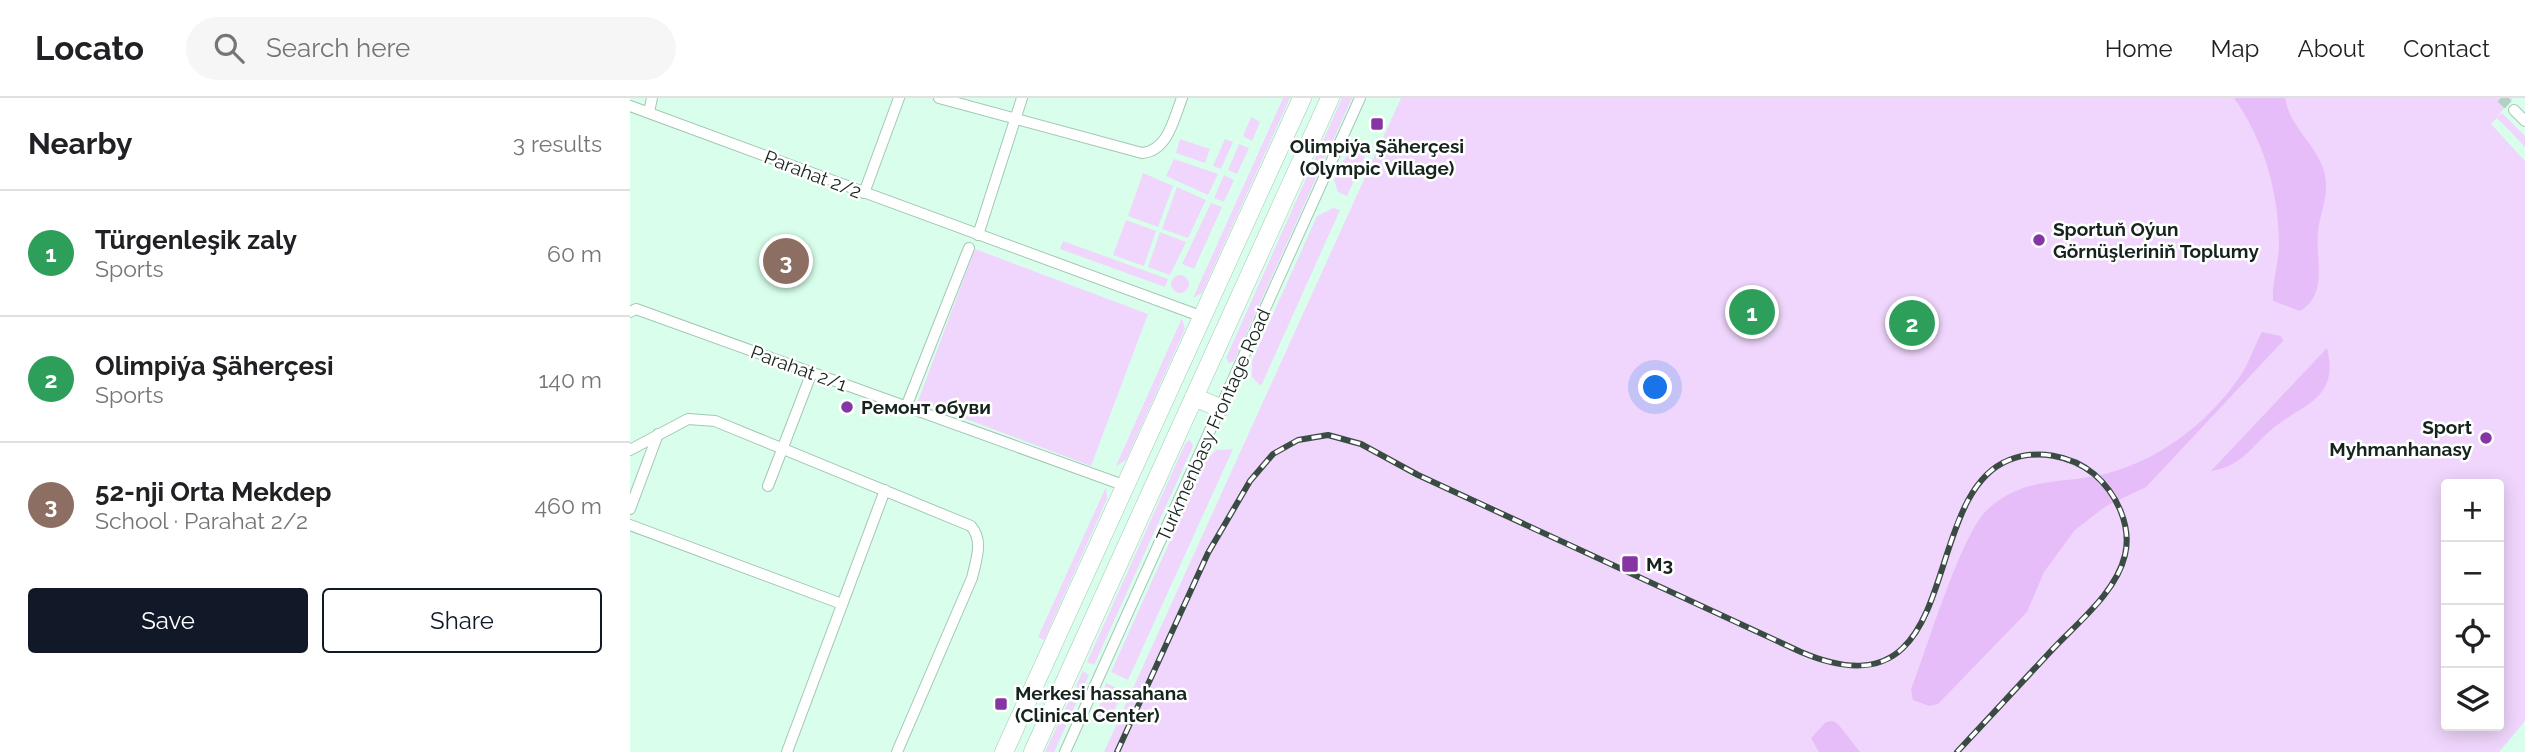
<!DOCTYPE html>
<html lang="en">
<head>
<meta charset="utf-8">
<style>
  body { margin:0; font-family:Raleway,sans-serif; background:#f6f6f6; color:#202124 }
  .controls { position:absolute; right:21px; bottom:21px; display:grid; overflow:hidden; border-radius:7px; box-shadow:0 4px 18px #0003 }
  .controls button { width:63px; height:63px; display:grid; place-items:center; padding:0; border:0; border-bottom:2px solid #e0e0e0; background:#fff; color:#202124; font:35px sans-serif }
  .you { position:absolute; left:1026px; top:290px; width:24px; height:24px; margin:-18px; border:5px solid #fff; border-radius:50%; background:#1a73e8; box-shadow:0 0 0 10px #1a73e833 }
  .badge { display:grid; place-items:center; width:46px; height:46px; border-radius:50%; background:#111827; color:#fff; font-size:23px; font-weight:700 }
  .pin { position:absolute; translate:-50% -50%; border:4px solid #fff; box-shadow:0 2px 7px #0006 }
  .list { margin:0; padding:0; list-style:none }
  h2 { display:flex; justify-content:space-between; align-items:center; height:91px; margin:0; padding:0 28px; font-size:30px }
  h2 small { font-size:23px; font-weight:400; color:#757577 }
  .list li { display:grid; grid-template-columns:46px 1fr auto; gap:21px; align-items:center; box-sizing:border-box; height:126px; padding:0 28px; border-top:2px solid #e0e0e0 }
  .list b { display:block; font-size:26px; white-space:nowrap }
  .list p { margin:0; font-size:23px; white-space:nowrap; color:#757577 }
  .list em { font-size:23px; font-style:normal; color:#757577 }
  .actions { display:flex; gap:14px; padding:21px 28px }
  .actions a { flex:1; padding:16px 0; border:2px solid #111827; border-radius:7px; text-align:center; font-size:24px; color:#111827 }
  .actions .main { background:#111827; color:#fff }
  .icon { flex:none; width:38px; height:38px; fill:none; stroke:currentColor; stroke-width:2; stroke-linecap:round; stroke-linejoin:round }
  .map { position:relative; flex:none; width:1895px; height:654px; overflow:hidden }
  header { display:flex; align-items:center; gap:42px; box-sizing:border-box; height:98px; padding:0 35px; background:#fff; border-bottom:2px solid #e0e0e0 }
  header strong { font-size:33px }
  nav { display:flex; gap:38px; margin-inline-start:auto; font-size:24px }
  .search { width:490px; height:63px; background:#f6f6f6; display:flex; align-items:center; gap:18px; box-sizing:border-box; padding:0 24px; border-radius:38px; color:#757577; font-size:26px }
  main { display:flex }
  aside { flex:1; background:#fff }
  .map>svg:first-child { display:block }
  .green { fill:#f0d6fc; fill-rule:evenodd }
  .water { fill:#e6bdf8 }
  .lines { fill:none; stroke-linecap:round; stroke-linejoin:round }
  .minor-tunnel { stroke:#b2d3c3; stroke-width:10; stroke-dasharray:10 5; stroke-linecap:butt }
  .minor-casing { stroke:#a3c7b5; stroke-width:12 }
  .primary-casing { stroke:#a3c7b5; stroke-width:19 }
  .minor { stroke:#fff; stroke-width:10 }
  .primary { stroke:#fff; stroke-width:18 }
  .rail-casing { stroke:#394b42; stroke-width:6 }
  .rail { stroke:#fff; stroke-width:3.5; stroke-dasharray:10; stroke-linecap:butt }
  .poi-dot { fill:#8635a4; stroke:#fff; stroke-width:2.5 }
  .labels { text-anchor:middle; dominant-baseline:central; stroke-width:5; stroke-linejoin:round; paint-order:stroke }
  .poi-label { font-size:19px; font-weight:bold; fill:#16241d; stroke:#fff; text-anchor:start }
  .street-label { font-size:19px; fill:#16241d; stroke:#fff }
</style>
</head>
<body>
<header>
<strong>Locato</strong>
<div class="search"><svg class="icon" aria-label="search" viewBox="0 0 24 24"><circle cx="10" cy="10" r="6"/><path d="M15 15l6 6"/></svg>Search here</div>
<nav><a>Home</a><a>Map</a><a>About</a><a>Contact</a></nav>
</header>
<main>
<aside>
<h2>Nearby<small>3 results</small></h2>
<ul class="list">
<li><span class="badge" style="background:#2e9e5b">1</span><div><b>Türgenleşik zaly</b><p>Sports</p></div><em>60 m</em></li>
<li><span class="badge" style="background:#2e9e5b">2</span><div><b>Olimpiýa Şäherçesi</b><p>Sports</p></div><em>140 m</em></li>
<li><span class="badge" style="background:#8d6e63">3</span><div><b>52-nji Orta Mekdep</b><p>School · Parahat 2/2</p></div><em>460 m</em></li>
</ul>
<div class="actions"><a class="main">Save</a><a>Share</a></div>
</aside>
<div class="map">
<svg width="1895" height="654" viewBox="0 0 1895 654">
  <rect width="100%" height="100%" fill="#d9ffec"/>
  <g class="green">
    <polygon points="653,0 660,0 572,195 563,200"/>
    <polygon points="712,0 722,0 604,263 599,265 596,260"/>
    <path d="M771,0H1883L1866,20L1872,15L1895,38V49L1867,20L1861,26L1895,63V623L1869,654H474ZM1816,386H1869V628H1816Z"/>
    <polygon points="621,19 630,24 622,43 613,38"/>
    <polygon points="550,41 580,51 575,65 546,55"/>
    <polygon points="595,41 603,44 591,71 583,68"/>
    <polygon points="727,45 739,49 717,98 708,94 704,82 712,64"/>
    <polygon points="609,46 619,50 607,76 598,72"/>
    <polygon points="544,61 588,76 578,97 536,78"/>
    <polygon points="513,75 543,88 528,129 498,118"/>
    <polygon points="594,77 604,82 594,104 584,100"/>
    <polygon points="547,89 576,102 558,140 532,131"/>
    <polygon points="581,105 592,109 564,171 552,166"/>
    <polygon points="703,110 710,112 631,288 622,279 622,263 687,118"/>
    <polygon points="496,122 526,133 514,168 483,157"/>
    <polygon points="530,134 556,144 540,177 518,169"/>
    <polygon points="433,143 538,181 535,189 430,151"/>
    <polygon points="345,151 518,216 461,368 288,303"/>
    <circle cx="550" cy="186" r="9"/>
    <polygon points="552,220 555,231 496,362 486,368"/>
    <polygon points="560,342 563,348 464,567 457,564 556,344"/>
    <polygon points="603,351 498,582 481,574 577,361 586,352"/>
    <polygon points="476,389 477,401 414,542 408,539"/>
    <polygon points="453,573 459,577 424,654 415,654"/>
    <polygon points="476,585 493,593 479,624 467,618"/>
  </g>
  <g class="water">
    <path d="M1604,0H1655C1660,29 1684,44 1693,70C1701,93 1691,111 1688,133C1685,160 1699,196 1670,213L1643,203C1642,185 1648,167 1649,149C1649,96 1635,44 1604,0Z"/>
    <path d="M1632,234L1651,238L1653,243L1516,389L1476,408L1445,432L1414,474L1397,514L1308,606L1299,608L1283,602L1281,592C1296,553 1331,436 1357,412C1389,381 1426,385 1466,378C1525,366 1578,326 1611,277C1620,263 1624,248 1632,234Z"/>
    <path d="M1697,250C1710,302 1672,306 1642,331C1621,349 1611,369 1581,373Z"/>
    <polygon points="1203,623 1208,626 1230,654 1189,654 1181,640 1196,624"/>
  </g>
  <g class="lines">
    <polyline class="minor-tunnel" points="1871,0 1884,12"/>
    <g class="minor-casing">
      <g id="minor">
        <path d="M309,0L512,55C538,53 544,20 552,0"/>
        <polyline points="0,8 573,219"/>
        <polyline points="1884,12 1895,23"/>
        <polyline points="19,14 22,0"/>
        <polyline points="234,95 269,0"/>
        <polyline points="348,137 392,0"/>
        <polyline points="0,214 6,211 496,388"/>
        <polyline points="276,309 339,150"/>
        <path d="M0,352L58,321L85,323L341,428C354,443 346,462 342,480L267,654"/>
        <polyline points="138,388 182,274"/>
        <polyline points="0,411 28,336"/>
        <polyline points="0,427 212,506"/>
        <polyline points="157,654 255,392"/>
        <polyline points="435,654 730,0"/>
      </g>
    </g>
    <g class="primary-casing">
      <g id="primary">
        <polyline points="564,299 590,310"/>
        <polyline points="374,654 672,0"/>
        <polyline points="403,654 700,0"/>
      </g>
    </g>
    <use href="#minor" class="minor"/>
    <use href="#primary" class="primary"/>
    <g class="rail-casing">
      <path id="rail" d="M487,654L578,455L620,383L643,356L668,342L698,337L731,346L788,377L1171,554C1338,625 1286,399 1379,362C1406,351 1441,357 1464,376C1486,395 1502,427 1495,457C1486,495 1447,525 1421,553C1390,586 1359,620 1327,654"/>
    </g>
    <use href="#rail" class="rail"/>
  </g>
  <g class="poi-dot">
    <rect x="740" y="19" width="14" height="14" rx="3.5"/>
    <circle cx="1409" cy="142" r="7"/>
    <circle cx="217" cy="309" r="7"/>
    <circle cx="1856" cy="340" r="7"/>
    <rect x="991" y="457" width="18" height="18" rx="3.5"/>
    <rect x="364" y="599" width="14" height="14" rx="3.5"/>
  </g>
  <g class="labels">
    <g class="poi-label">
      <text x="747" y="48" text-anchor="middle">Olimpiýa Şäherçesi<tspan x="747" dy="22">(Olympic Village)</tspan></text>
      <text x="1423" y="131">Sportuň Oýun<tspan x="1423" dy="22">Görnüşleriniň Toplumy</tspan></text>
      <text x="231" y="309">Ремонт обуви</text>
      <text x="1842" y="329" text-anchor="end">Sport<tspan x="1842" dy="22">Myhmanhanasy</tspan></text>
      <text x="1016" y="466">M3</text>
      <text x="385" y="595">Merkesi hassahana<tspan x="385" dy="22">(Clinical Center)</tspan></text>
    </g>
    <g class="street-label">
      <text transform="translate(183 76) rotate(21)">Parahat 2/2</text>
      <text transform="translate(169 270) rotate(20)">Parahat 2/1</text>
      <text transform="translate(583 327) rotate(-66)">Turkmenbasy Frontage Road</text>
    </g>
  </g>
</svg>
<div class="controls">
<button>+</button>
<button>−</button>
<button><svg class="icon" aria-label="locate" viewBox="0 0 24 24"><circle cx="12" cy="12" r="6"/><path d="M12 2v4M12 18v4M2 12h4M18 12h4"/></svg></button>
<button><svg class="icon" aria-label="layers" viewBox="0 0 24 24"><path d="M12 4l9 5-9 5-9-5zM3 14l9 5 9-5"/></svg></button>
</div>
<div class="you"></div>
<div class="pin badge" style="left:1122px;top:214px;background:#2e9e5b">1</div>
<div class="pin badge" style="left:1282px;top:225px;background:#2e9e5b">2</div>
<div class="pin badge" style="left:156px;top:163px;background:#8d6e63">3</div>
</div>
</main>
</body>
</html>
